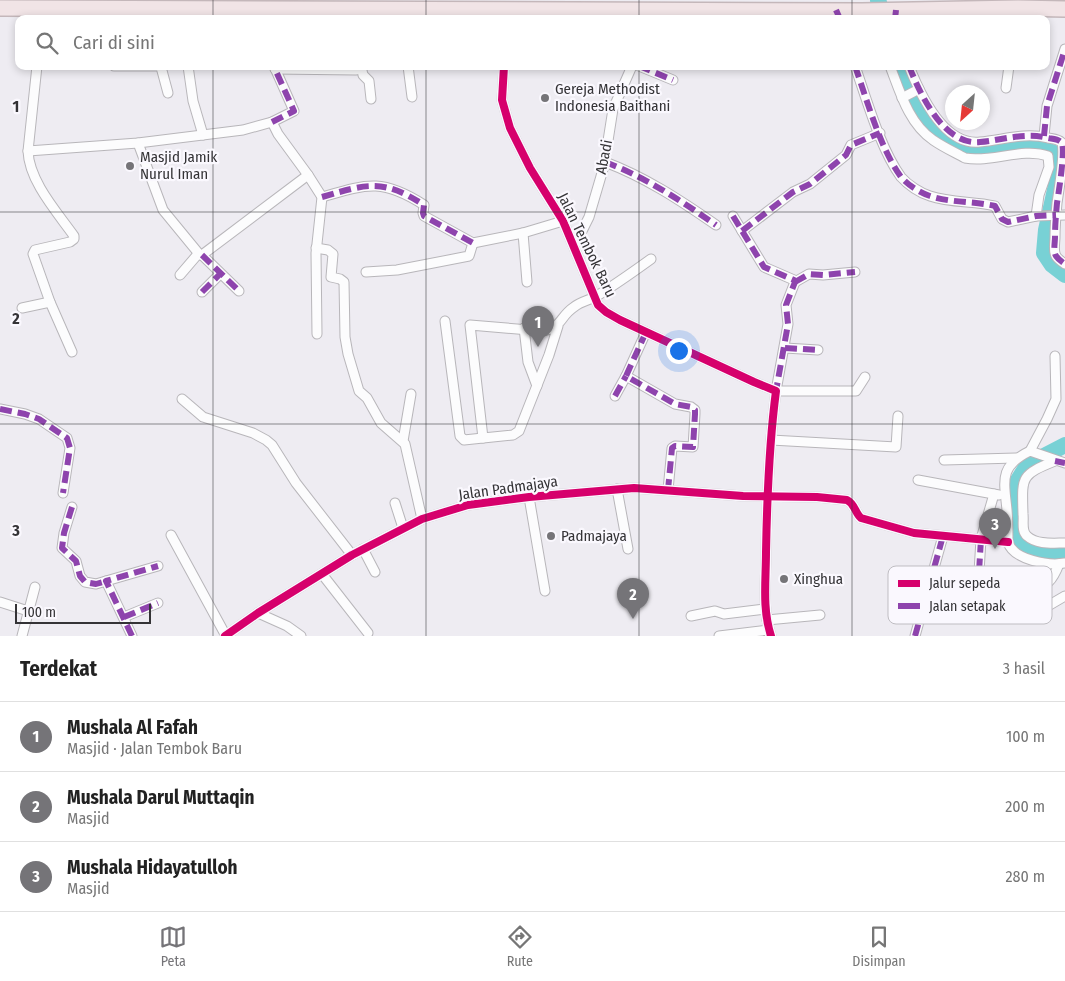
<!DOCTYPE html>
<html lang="id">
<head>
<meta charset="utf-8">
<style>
  body { margin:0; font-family:"Fira Sans Condensed",sans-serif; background:#f2f2f2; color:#222 }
  .compass { position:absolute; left:945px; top:85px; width:45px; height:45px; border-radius:50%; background:#fff; box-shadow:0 2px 8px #0003; rotate:207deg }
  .scale { position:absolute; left:15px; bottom:12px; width:136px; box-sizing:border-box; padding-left:5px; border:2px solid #343336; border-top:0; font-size:14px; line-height:18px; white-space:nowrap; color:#343336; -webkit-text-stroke:4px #faf8fe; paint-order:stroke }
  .you { position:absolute; left:678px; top:350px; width:18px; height:18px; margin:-12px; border:4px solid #fff; border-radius:50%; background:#1a73e8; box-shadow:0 0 0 8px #1a73e833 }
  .badge { display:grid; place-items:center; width:32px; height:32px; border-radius:50%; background:#757478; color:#fff; font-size:16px; font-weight:700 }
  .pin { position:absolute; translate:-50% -41px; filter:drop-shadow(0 1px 2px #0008) }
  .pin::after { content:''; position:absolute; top:26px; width:18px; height:15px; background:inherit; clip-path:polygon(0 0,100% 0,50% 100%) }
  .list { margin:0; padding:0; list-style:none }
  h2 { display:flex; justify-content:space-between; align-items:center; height:65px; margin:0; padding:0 20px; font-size:21px }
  h2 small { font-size:16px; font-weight:400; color:#767676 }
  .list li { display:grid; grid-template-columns:32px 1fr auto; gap:15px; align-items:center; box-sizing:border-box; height:70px; padding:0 20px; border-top:1px solid #e0e0e0 }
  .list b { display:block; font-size:19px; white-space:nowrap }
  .list p { margin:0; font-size:16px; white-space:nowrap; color:#767676 }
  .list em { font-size:16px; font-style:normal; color:#767676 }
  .icon { flex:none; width:28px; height:28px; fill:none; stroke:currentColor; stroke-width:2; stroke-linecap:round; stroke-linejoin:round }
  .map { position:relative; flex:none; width:1065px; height:636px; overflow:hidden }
  .search { position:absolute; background:#fff; box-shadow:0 2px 8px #0003; left:15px; right:15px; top:15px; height:55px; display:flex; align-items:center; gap:12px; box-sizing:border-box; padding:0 18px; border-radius:10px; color:#767676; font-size:19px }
  .sheet { height:275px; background:#fff }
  nav { display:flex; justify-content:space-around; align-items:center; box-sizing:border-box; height:70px; border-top:1px solid #e0e0e0; background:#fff; font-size:14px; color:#767676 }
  nav a { display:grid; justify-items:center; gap:2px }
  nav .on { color:#757478 }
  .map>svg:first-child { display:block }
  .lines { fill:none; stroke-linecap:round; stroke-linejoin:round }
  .river { stroke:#78d1d5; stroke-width:16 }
  .street-casing { stroke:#b8b6ba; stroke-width:11 }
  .highway-casing { stroke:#c4b7ba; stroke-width:18 }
  .street { stroke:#fcfcfd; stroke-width:9 }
  .highway { stroke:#f1e4e6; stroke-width:15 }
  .quiet { stroke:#8e44ad; stroke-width:6; stroke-dasharray:12 6; stroke-linecap:butt }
  .cycleway-casing { stroke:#faf8fe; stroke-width:11 }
  .cycleway { stroke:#d6006c; stroke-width:8 }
  .grid { fill:none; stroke:#343336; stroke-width:1; stroke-opacity:0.55 }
  .poi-dot { fill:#757478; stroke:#faf8fe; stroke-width:2 }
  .labels { text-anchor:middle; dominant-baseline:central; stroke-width:4.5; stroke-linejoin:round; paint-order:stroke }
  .poi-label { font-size:15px; fill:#343336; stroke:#faf8fe; text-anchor:start }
  .street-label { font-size:15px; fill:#343336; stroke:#faf8fe }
  .key { fill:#faf8fe; stroke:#bfbdc2; stroke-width:1 }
  .key-label { font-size:14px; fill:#343336 }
  .grid-label { font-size:16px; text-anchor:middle; font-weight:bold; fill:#343336; stroke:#faf8fe; stroke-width:4.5; stroke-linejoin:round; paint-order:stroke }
</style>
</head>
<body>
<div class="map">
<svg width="1065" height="636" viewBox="0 0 1065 636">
  <rect width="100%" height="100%" fill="#eeecf2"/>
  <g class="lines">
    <g class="river">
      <polyline points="878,0 885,19"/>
      <polyline points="901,66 916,100 931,123 947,138 976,153 1000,150 1030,144 1054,153 1059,161 1056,185 1046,230 1044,253 1052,265 1065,275"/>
      <polyline points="1065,445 1038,459 1025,469 1018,480 1016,494 1021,540 1032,551 1055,555 1065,553"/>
    </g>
    <g class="street-casing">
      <g id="street">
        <polyline points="1016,19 1018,8"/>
        <polyline points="37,66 28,151 138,143 243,130 272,122 294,111 274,66"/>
        <polyline points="114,66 161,66"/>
        <polyline points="188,66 193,101 203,135"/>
        <polyline points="361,66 363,75 369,81 371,99"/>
        <polyline points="408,66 412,97"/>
        <path d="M504,66L502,100L510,128L530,168L563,221L598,305L606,312L620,320L754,382L776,391C769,444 767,498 766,552C766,580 762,609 771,636"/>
        <polyline points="639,66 673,80"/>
        <path d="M855,66C867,100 880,148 901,177C908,185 920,193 930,196C951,203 974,201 995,206L1002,219L1008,222L1036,216L1065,215"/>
        <path d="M890,66C900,92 909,124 933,140C943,147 954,152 965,158C992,163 1022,147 1048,156L1049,167L1039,195L1036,216"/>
        <path d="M909,66C920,94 944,146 980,142C1003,140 1025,132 1048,138C1053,139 1059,139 1062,143C1065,153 1059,190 1057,203C1056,214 1055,226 1055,237C1055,243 1053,251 1056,256C1058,259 1062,262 1065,264"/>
        <polyline points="161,67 168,93"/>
        <polyline points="275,69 356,70"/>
        <polyline points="1006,88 1009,66"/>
        <polyline points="902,98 919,89"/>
        <polyline points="272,122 278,134 308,175 322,197 316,253 317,334"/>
        <polyline points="1044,136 1047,106 1065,49"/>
        <polyline points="138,143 163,210 200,255 202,255 308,175"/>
        <path d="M28,151C29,181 57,212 74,236V239L70,242L35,250L33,254L50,302L72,352"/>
        <path d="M605,162C645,177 680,200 716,225"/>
        <path d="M322,197C367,184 382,178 424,205L423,213L424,216L473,243L523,233L563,221"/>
        <polyline points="733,216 764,267 794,280 795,282 786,305 788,324 776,391 856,391 865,377"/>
        <polyline points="742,231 793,192 810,184 846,155 851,145 880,133"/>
        <polyline points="523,233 527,282"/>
        <polyline points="574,247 589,217 604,166 613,109 632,66"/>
        <polyline points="316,248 328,250 333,254 331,277 340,279 344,282 345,337 348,354 359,391 367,398 381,423 405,444 422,519"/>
        <polyline points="202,255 239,291"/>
        <polyline points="366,272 397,270 469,256 473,243"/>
        <polyline points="180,275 198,254"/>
        <polyline points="795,282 809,274 823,275 855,272"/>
        <polyline points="202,292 220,274"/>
        <polyline points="22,308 50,302"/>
        <polyline points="445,321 460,436 464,440 483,438"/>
        <path d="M558,326L549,355L519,431L513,435L483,438L470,325L541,331C562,329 559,317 574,307C580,302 589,300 595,297C615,285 633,272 651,259"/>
        <polyline points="524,328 528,362 537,386"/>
        <polyline points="646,332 626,376 675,404 691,407 695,410 695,414 693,447 675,446 672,448 668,490"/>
        <polyline points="785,348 818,350"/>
        <polyline points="615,396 626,376"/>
        <polyline points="182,399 203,417 253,433 266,440 272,445 296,483 352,555"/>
        <polyline points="0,409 25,414 39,419 67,438 70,448 63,493"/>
        <polyline points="771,440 896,447 898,416"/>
        <polyline points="403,441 411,394"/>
        <polyline points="1030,451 1047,419 1056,399 1055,356"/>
        <polyline points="944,460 1016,458"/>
        <path d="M1055,461C1020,475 1022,477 1023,514C1024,521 1021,531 1027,536C1037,545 1053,543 1065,543"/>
        <path d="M1065,463L1030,451C999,466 1004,480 1007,510C1008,521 1008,531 1008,542C1013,560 1049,566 1065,563"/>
        <polyline points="918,480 999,495"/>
        <polyline points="617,489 628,549"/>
        <polyline points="529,497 545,591"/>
        <polyline points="395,503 403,528"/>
        <polyline points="72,507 64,533 62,548 76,561 80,576 85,582 96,584 106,581"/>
        <polyline points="171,535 226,636"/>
        <polyline points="363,549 375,572"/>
        <path d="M1059,564C1052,582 1048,584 1031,592L1034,601L1041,610L1065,596"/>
        <polyline points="322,574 368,633"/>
        <polyline points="962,598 970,577 971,574 977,574 979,572 981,539 994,494"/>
        <polyline points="0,602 28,611"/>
        <polyline points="258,613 287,626 301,636"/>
        <polyline points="691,616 715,611 724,614 765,609"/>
        <polyline points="124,617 158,603"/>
        <polyline points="767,620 820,615"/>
        <polyline points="22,636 35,587"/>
        <polyline points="132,636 106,581 158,566"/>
        <path d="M225,636L258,613L352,555L422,519L468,505L529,497L634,488L743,496L817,497L847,500C855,504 855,513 861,518L914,533L1008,542"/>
        <polyline points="719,636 769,630"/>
        <polyline points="915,636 943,536"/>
      </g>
    </g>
    <g class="highway-casing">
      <polyline id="highway" points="0,8 862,11 1018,8 1065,9"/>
    </g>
    <use href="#street" class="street"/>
    <use href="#highway" class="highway"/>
    <g class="quiet">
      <polyline points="836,10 840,19"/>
      <polyline points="895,19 896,10"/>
      <polyline points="639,66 673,80"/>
      <path d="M855,66C867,100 880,148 901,177C908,185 920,193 930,196C951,203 974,201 995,206L1002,219L1008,222L1036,216L1056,215"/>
      <path d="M909,66C920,94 944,146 980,142C1003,140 1025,132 1048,138C1053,139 1059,139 1062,143C1065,153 1059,190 1057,203C1056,214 1055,226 1055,237C1055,243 1053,251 1056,256C1058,259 1062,262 1065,264"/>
      <polyline points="272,122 294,111 275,69"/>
      <polyline points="1044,136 1047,106 1065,49"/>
      <path d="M605,162C645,177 680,200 716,225"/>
      <path d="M322,197C367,184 382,178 424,205L423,213L424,216L473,243"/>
      <polyline points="733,216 764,267 794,280 795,282 786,305 788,324 776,391"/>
      <polyline points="742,231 793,192 810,184 846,155 851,145 880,133"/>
      <polyline points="202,255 239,291"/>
      <polyline points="795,282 809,274 823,275 855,272"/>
      <polyline points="202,292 220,274"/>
      <polyline points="646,332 626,376 675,404 691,407 695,410 695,414 693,447 675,446 672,448 668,490"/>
      <polyline points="785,348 818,350"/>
      <polyline points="615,396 626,376"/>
      <polyline points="0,409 25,414 39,419 67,438 70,448 63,493"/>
      <polyline points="1055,461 1065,463"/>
      <polyline points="72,507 64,533 62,548 76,561 80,576 85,582 96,584 106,581"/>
      <polyline points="962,598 970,577 971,574 977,574 979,572 981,539"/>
      <polyline points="124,617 158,603"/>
      <polyline points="132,636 106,581 158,566"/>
      <polyline points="915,636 943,536"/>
    </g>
    <g class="cycleway-casing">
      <g id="cycleway">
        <path d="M504,66L502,100L510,128L530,168L563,221L598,305L606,312L620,320L754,382L776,391C769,444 767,498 766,552C766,580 762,609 771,636"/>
        <path d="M225,636L258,613L352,555L422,519L468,505L529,497L634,488L743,496L817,497L847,500C855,504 855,513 861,518L914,533L1008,542"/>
      </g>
    </g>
    <use href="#cycleway" class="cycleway"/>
  </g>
  <path class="grid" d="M213,0V19M426,0V19M639,0V19M852,0V19M213,66V636M426,66V636M639,66V636M852,66V636M0,212H1065M0,424H1065"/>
  <g class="poi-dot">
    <circle cx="545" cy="98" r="5"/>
    <circle cx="130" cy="166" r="5"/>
    <circle cx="551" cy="536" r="5"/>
    <circle cx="784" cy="579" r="5"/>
  </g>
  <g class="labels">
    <g class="poi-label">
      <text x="555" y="89">Gereja Methodist<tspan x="555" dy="17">Indonesia Baithani</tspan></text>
      <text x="140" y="157">Masjid Jamik<tspan x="140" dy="17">Nurul Iman</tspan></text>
      <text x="561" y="536">Padmajaya</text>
      <text x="794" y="579">Xinghua</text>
    </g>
    <g class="street-label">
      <text transform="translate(604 157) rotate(-79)">Abadi</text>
      <text transform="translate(587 245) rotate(64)">Jalan Tembok Baru</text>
      <text transform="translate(508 488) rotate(-8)">Jalan Padmajaya</text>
    </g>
  </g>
  <rect x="888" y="566" width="164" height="58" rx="8" class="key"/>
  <rect x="898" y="580" width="22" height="7" fill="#d6006c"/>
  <rect x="898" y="603" width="22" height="6" fill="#8e44ad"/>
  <g class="key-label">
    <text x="929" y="588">Jalur sepeda</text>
    <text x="929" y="611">Jalan setapak</text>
  </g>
  <g class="grid-label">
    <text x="16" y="112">1</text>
    <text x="16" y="324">2</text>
    <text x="16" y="536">3</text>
  </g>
</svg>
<svg class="compass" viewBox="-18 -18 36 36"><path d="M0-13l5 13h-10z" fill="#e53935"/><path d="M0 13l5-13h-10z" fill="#767676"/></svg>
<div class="scale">100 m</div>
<div class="you"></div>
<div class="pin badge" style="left:538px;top:347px">1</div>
<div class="pin badge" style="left:633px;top:619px">2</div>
<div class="pin badge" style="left:995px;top:549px">3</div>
<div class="search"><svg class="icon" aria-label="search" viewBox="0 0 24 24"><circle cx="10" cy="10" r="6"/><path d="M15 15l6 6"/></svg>Cari di sini</div>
</div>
<section class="sheet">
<h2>Terdekat<small>3 hasil</small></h2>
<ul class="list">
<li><span class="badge">1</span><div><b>Mushala Al Fafah</b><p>Masjid · Jalan Tembok Baru</p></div><em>100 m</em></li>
<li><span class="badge">2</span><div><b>Mushala Darul Muttaqin</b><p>Masjid</p></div><em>200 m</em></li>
<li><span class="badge">3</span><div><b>Mushala Hidayatulloh</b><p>Masjid</p></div><em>280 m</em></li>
</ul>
</section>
<nav>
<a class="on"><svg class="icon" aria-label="map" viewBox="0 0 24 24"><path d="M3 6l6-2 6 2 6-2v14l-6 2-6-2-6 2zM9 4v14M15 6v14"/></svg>Peta</a>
<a><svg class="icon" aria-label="directions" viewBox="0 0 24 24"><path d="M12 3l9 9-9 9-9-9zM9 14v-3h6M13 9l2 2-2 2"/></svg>Rute</a>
<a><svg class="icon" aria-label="saved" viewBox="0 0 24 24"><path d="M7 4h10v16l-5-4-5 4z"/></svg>Disimpan</a>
</nav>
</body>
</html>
